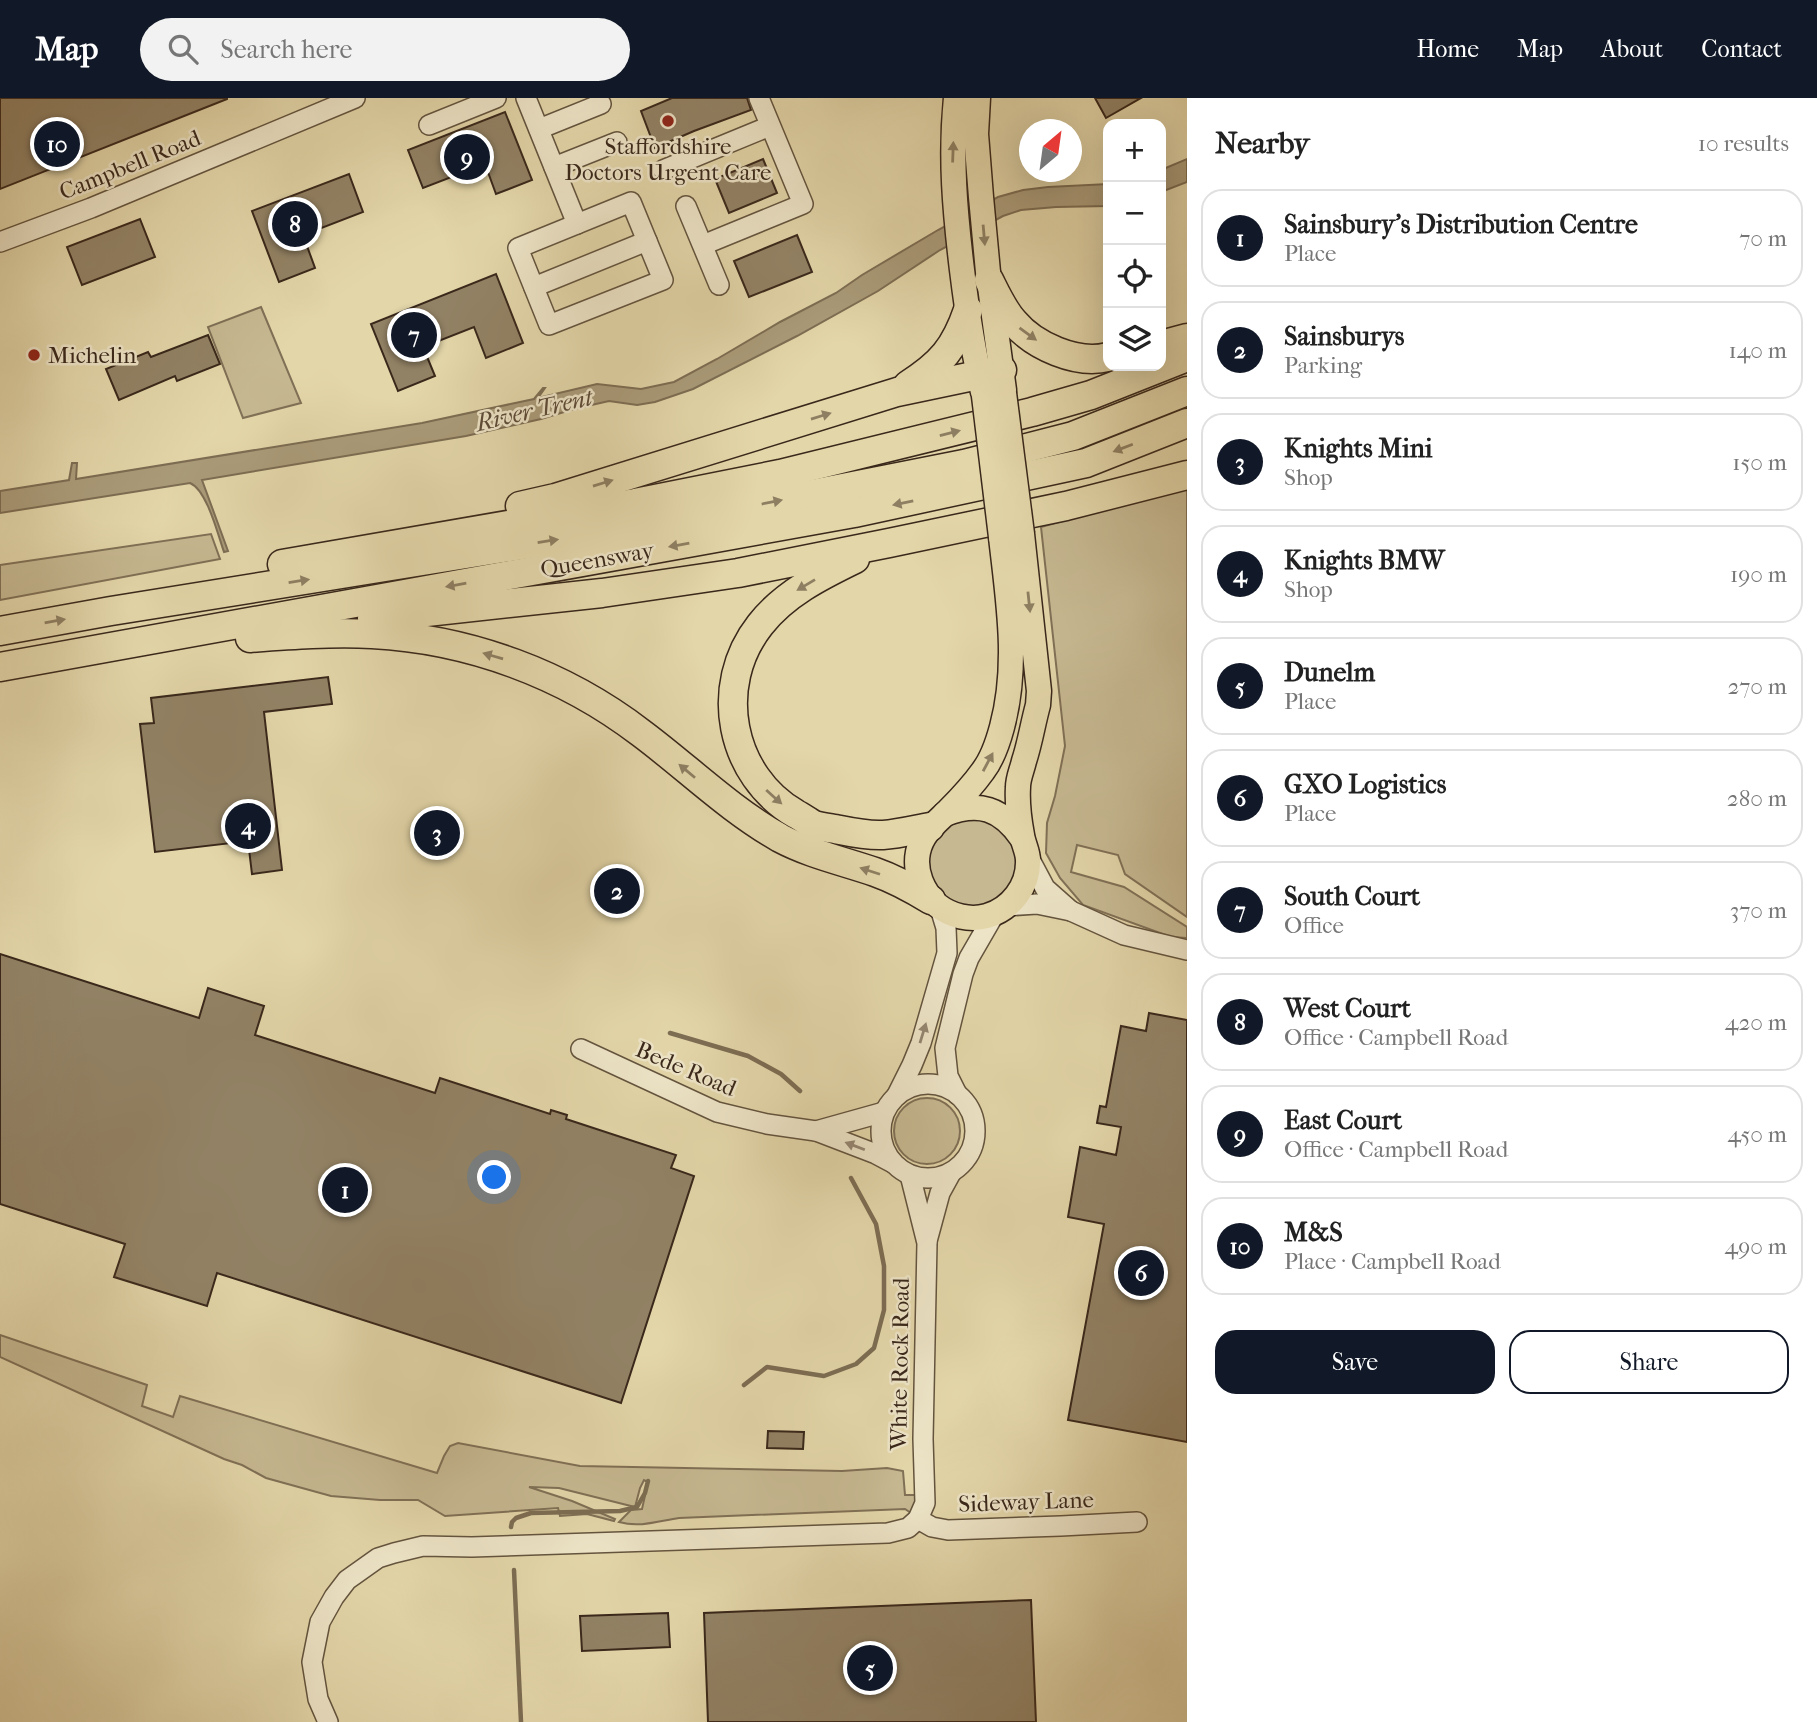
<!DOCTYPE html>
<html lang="en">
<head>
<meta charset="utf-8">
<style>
  body { margin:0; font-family:"IM FELL French Canon",serif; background:#f2f2f2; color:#222 }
  .controls { position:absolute; right:21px; top:21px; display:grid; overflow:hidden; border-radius:14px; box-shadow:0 7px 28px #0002 }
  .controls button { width:63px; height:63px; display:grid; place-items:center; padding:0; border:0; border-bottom:2px solid #e0e0e0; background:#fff; color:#222; font:35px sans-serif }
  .compass { position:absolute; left:1019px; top:21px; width:63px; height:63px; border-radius:50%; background:#fff; box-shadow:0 7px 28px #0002; rotate:29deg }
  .you { position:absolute; left:495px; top:1080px; width:24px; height:24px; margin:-18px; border:5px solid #fff; border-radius:50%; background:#1a73e8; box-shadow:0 0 0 10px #1a73e833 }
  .badge { display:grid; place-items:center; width:46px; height:46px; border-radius:50%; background:#111827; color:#fff; font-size:23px; font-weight:700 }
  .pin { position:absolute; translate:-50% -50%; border:4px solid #fff; box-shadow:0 2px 7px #0006 }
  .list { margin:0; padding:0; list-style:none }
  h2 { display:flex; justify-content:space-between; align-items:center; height:91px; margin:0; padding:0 28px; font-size:30px }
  h2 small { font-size:23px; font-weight:400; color:#767676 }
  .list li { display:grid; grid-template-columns:46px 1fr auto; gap:21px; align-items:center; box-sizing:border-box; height:98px; margin:0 14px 14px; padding:0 14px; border:2px solid #e0e0e0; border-radius:21px }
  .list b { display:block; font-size:26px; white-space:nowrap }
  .list p { margin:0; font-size:23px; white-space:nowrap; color:#767676 }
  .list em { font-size:23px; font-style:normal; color:#767676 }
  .actions { display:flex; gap:14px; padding:21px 28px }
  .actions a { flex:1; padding:16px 0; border:2px solid #111827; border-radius:21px; text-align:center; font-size:24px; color:#111827 }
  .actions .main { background:#111827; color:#fff }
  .icon { flex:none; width:38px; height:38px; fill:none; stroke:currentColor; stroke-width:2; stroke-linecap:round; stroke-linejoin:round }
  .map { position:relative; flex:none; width:1187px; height:1624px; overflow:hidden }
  header { display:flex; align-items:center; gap:42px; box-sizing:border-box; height:98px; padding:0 35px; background:#111827; color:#fff }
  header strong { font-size:33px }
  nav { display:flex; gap:38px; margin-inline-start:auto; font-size:24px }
  .search { width:490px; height:63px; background:#f2f2f2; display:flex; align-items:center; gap:18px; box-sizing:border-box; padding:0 24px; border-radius:38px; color:#767676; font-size:26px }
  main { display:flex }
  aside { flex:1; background:#fff }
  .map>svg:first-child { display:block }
  .green { fill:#c6b891; stroke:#807056; stroke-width:2 }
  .water { fill:#aa9b79; stroke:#7d6d53; stroke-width:2 }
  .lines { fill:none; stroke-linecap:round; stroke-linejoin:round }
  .stream { stroke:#7d6d53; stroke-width:4.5 }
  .building { fill:#928265; stroke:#3a281b; stroke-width:2 }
  .minor-casing { stroke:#64543e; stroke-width:22 }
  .major-casing { stroke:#3a281b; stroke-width:27 }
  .highway-casing { stroke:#3a281b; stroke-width:31 }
  .minor { stroke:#ede4c7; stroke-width:19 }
  .major { stroke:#e3d6a9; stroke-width:24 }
  .highway { stroke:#e3d6a9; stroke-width:28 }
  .major-bridge-casing { stroke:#3a281b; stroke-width:27; stroke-linecap:butt }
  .major-bridge { stroke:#e3d6a9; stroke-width:24 }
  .oneway { fill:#8e7f62 }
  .oneway2 { fill:#948671 }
  .poi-dot { fill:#8f2418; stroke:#ede4c7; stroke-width:2.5 }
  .labels { text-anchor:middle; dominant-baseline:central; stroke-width:5; stroke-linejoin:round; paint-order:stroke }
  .poi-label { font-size:23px; fill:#3a281b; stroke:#ede4c7 }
  .street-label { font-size:23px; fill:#3a281b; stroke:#ede4c7 }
  .water-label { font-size:24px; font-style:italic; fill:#5c4a37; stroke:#ede4c7 }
</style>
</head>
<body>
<header>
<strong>Map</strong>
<div class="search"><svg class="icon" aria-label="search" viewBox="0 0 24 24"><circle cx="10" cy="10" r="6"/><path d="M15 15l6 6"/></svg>Search here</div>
<nav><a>Home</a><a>Map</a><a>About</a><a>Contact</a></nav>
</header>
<main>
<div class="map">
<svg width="1187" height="1624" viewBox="0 0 1187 1624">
  <rect width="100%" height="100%" fill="#e3d6a9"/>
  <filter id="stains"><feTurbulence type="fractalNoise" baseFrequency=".00286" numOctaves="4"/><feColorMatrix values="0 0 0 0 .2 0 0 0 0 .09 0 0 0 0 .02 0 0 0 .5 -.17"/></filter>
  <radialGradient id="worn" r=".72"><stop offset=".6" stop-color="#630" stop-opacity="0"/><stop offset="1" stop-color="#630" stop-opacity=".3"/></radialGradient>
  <g class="green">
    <polygon points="261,209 301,305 243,320 208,229"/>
    <polygon points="1187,389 1187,819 1125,776 1118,757 1077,747 1071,774 1124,789 1187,829 1187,840 1171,839 1083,807 1060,780 1046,755 1047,725 1055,698 1065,648 1041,429"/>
    <polygon points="211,436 220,461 0,502 0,467"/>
    <circle cx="972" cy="765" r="44"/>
    <circle cx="927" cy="1033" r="33"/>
    <path d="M0,1237L147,1287L142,1308L173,1319L180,1298L437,1375L444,1358L450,1348L458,1345L580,1368L842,1373L887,1370L903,1373L905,1397H916L921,1415H911L905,1411L679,1420C659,1423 640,1430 619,1424L631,1412L642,1411L648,1384L644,1382L640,1390L635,1409L559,1390L529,1389L572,1403L615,1421L614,1423L587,1416L560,1418L558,1410L445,1418L418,1402H380L331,1398L266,1380L242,1367L224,1361L0,1259Z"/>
  </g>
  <g class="water">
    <polygon points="1187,61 1187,84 1161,94 1161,72"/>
    <path d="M1108,86V108L1056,109L1021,112L1003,118L940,152L878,193L797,238L693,291L655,304L637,307L609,303L574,311L541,321L466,338L202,382L228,453L224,454C218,437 207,392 190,385L0,415V393L69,382L72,365H77L76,381L422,325L534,301L543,290H545L538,300L597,286L641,291L674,284L717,261L780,224L836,195L862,177L938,132L998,99L1023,92L1048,89Z"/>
  </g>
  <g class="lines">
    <g class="stream">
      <polyline points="670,935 748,958 781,976 800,993"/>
      <polyline points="744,1287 767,1269 824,1278 856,1266 874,1250 884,1212 884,1168 876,1126 851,1080"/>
      <polyline points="511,1429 512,1424 516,1420 531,1415 620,1413 637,1409 645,1395 648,1383"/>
      <polyline points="514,1472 521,1624"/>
    </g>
  </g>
  <g class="building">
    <polygon points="0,0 227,0 227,1 0,91"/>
    <polygon points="672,0 747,0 751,12 694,33 655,50 641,13"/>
    <polygon points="1095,0 1141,0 1106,20"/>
    <polygon points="505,14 532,82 496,96 485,66 423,90 408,52"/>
    <polygon points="763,61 777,95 729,115 715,81"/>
    <polygon points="349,76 363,114 303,137 315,170 279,184 252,113"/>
    <polygon points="140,121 155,159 82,187 67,149"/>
    <polygon points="797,137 812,174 749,199 734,163"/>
    <polygon points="496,176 523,245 486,260 474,229 423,249 435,278 398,293 371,226"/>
    <polygon points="208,237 220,266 177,283 175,278 119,302 106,271 148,254 151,259"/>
    <polygon points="328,579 332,606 264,614 282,772 252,776 248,743 155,754 140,626 154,625 151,600"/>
    <polygon points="0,856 199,920 208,890 264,908 255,937 435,995 440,980 550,1016 551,1012 567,1017 566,1021 676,1057 671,1070 694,1078 621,1305 217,1175 207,1208 114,1179 125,1146 0,1106"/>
    <polygon points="1149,915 1187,922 1187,1344 1068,1322 1104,1126 1068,1119 1080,1049 1116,1057 1121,1029 1097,1025 1100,1008 1106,1009 1121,928 1146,933"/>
    <polygon points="768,1333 804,1334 803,1351 767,1350"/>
    <polygon points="1031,1502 1036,1624 708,1624 704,1515"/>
    <polygon points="668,1515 670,1549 582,1553 580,1518"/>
  </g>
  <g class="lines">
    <g class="minor-casing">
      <g id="minor">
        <polyline points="526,0 577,126"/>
        <polyline points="429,27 496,0"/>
        <polyline points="539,31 601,6"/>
        <polyline points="554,69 617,44"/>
        <polyline points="663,72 770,28"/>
        <polygon points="631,104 663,182 549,227 518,150"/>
        <polyline points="686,108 719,187"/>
        <polyline points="0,144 91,110 355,0"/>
        <polyline points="703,147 803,106 759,0"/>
        <polyline points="534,189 647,143"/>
        <polyline points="1006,808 1037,806 1071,813 1045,790 1028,758"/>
        <polyline points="1071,813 1124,837 1187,852"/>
        <polyline points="581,951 717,1014 767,1026 816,1033 876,1056 893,1065"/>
        <circle cx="928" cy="1033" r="47"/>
        <polyline points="957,996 948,978 945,950 963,876 969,860 995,815"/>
        <polyline points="897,997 912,967 921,945 947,855 946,830 940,810"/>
        <polyline points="816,1033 884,1014"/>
        <polyline points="927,1143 940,1095 951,1075"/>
        <polyline points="918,1421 932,1429 948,1432 1061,1428 1137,1424"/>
        <polyline points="328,1624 318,1601 312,1564 320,1524 334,1499 347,1482 378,1460 394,1455 423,1448 472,1449 888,1435 908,1430 918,1421 925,1405 923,1341 927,1145 910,1077"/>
      </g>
    </g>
    <g class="major-casing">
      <g id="major">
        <path d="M956,0C950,59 955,114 962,172C967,213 973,254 983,294"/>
        <polyline points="978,0 976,36 981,99 988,174 1004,292"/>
        <path d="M1001,439C1008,502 1019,566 1002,629C998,644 993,660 983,673C973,687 961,700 948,713C935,726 922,735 918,754C914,774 923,794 937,807C951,818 970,823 987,818C1011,811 1029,788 1028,762C1028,754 1023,745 1022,737C1019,721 1017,705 1018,689C1018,680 1022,672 1024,663C1030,645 1033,625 1038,607L1039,593L1022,436"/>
        <path d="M945,716C979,703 1001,710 1022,740"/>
      </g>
    </g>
    <g class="highway-casing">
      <g id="highway">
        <path d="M989,182C996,196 1003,212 1014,224C1034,248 1077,267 1108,259"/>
        <polyline points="1161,247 1187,240"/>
        <path d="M908,287C941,266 955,250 968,212"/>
        <polyline points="520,408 555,400 897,294 1002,272"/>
        <path d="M855,461C820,478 784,496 760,527C712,588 730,678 796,716C802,719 808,724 814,727C821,729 829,730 835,731C850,734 867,738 883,737C898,736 914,732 930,729"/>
        <polyline points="282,466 635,405 780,376 1032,314 1091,297 1187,259"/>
        <polyline points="372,520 602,495 738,475 889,445 1066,408 1187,377"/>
        <polyline points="0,533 111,513 696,419 964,366 1073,338 1187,293"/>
        <path d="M250,540C291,537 331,534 372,536C469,541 564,576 641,635C688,670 729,711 780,740C810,756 843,763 875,774C895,781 913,791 931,802"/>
        <polyline points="0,569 854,415 1086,365 1187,325"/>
      </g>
    </g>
    <use href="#minor" class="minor"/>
    <use href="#major" class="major"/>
    <use href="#highway" class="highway"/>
    <g class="major-bridge-casing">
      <g id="major-bridge">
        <polyline points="1004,295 1022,436"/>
        <polyline points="984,298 1001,439"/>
      </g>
    </g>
    <use href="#major-bridge" class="major-bridge"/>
  </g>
  <defs><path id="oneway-solid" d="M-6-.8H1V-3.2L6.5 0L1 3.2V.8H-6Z" transform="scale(1.75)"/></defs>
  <g class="oneway">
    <use href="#oneway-solid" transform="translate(953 54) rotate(-88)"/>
    <use href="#oneway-solid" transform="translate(984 137) rotate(85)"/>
    <use href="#oneway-solid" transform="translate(1028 236) rotate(36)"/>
    <use href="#oneway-solid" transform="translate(821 318) rotate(-17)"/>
    <use href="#oneway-solid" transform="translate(950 335) rotate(-14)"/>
    <use href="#oneway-solid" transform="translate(1123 350) rotate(159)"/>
    <use href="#oneway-solid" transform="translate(603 385) rotate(-17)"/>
    <use href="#oneway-solid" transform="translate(772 404) rotate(-11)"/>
    <use href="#oneway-solid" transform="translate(903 405) rotate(168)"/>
    <use href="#oneway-solid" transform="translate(548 443) rotate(-9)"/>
    <use href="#oneway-solid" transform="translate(679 447) rotate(170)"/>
    <use href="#oneway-solid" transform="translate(299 483) rotate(-9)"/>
    <use href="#oneway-solid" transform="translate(456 487) rotate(170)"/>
    <use href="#oneway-solid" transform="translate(806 487) rotate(149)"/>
    <use href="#oneway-solid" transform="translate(1029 504) rotate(84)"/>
    <use href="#oneway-solid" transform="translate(55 523) rotate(-10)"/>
    <use href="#oneway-solid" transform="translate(493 558) rotate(-164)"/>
    <use href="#oneway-solid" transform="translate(988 664) rotate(-62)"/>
    <use href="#oneway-solid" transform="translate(687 673) rotate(-140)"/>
    <use href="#oneway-solid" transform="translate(774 699) rotate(42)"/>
    <use href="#oneway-solid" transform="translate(870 773) rotate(-162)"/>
  </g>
  <g class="oneway2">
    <use href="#oneway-solid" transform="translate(923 935) rotate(-73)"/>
    <use href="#oneway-solid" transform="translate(855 1048) rotate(-159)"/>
  </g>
  <g class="poi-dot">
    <circle cx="668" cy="23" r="7"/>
    <circle cx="34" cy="257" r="7"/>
  </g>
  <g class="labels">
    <g class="poi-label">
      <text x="668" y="48">Staffordshire<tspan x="668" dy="26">Doctors Urgent Care</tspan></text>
      <text x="48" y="257" text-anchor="start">Michelin</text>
    </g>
    <g class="street-label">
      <text transform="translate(130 67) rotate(-22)">Campbell Road</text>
      <text transform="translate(597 462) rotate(-10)">Queensway</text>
      <text transform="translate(686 971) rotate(23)">Bede Road</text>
      <text transform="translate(900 1266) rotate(-89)">White Rock Road</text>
      <text transform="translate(1026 1404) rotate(-2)">Sideway Lane</text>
    </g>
    <g class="water-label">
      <text transform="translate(534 312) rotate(-13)">River Trent</text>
    </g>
  </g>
  <rect width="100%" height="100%" filter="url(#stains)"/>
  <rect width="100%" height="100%" fill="url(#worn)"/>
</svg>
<div class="controls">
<button>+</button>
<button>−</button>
<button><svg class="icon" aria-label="locate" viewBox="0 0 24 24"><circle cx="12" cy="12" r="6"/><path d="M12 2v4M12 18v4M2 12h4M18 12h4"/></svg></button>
<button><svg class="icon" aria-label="layers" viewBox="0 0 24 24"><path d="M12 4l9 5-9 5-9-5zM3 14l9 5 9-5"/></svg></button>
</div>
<svg class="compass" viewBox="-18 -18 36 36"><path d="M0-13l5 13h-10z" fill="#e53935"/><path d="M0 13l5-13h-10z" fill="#767676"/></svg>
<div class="you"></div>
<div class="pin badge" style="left:345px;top:1092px">1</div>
<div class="pin badge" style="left:617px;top:793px">2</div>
<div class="pin badge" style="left:437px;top:735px">3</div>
<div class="pin badge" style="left:248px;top:728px">4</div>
<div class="pin badge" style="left:870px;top:1570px">5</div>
<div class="pin badge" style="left:1141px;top:1175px">6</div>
<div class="pin badge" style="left:414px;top:237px">7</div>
<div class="pin badge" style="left:295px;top:126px">8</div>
<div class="pin badge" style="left:467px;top:59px">9</div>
<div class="pin badge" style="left:57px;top:46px">10</div>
</div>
<aside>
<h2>Nearby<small>10 results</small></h2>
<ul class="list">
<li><span class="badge">1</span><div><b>Sainsbury's Distribution Centre</b><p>Place</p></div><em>70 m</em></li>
<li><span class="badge">2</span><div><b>Sainsburys</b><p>Parking</p></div><em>140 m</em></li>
<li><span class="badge">3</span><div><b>Knights Mini</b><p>Shop</p></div><em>150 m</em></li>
<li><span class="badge">4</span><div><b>Knights BMW</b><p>Shop</p></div><em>190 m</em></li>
<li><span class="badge">5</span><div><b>Dunelm</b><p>Place</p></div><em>270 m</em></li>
<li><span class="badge">6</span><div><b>GXO Logistics</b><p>Place</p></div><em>280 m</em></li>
<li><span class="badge">7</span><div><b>South Court</b><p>Office</p></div><em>370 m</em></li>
<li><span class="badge">8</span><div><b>West Court</b><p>Office · Campbell Road</p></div><em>420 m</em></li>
<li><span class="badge">9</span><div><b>East Court</b><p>Office · Campbell Road</p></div><em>450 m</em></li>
<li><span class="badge">10</span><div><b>M&amp;S</b><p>Place · Campbell Road</p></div><em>490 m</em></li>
</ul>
<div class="actions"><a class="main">Save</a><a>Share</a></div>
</aside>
</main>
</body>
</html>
